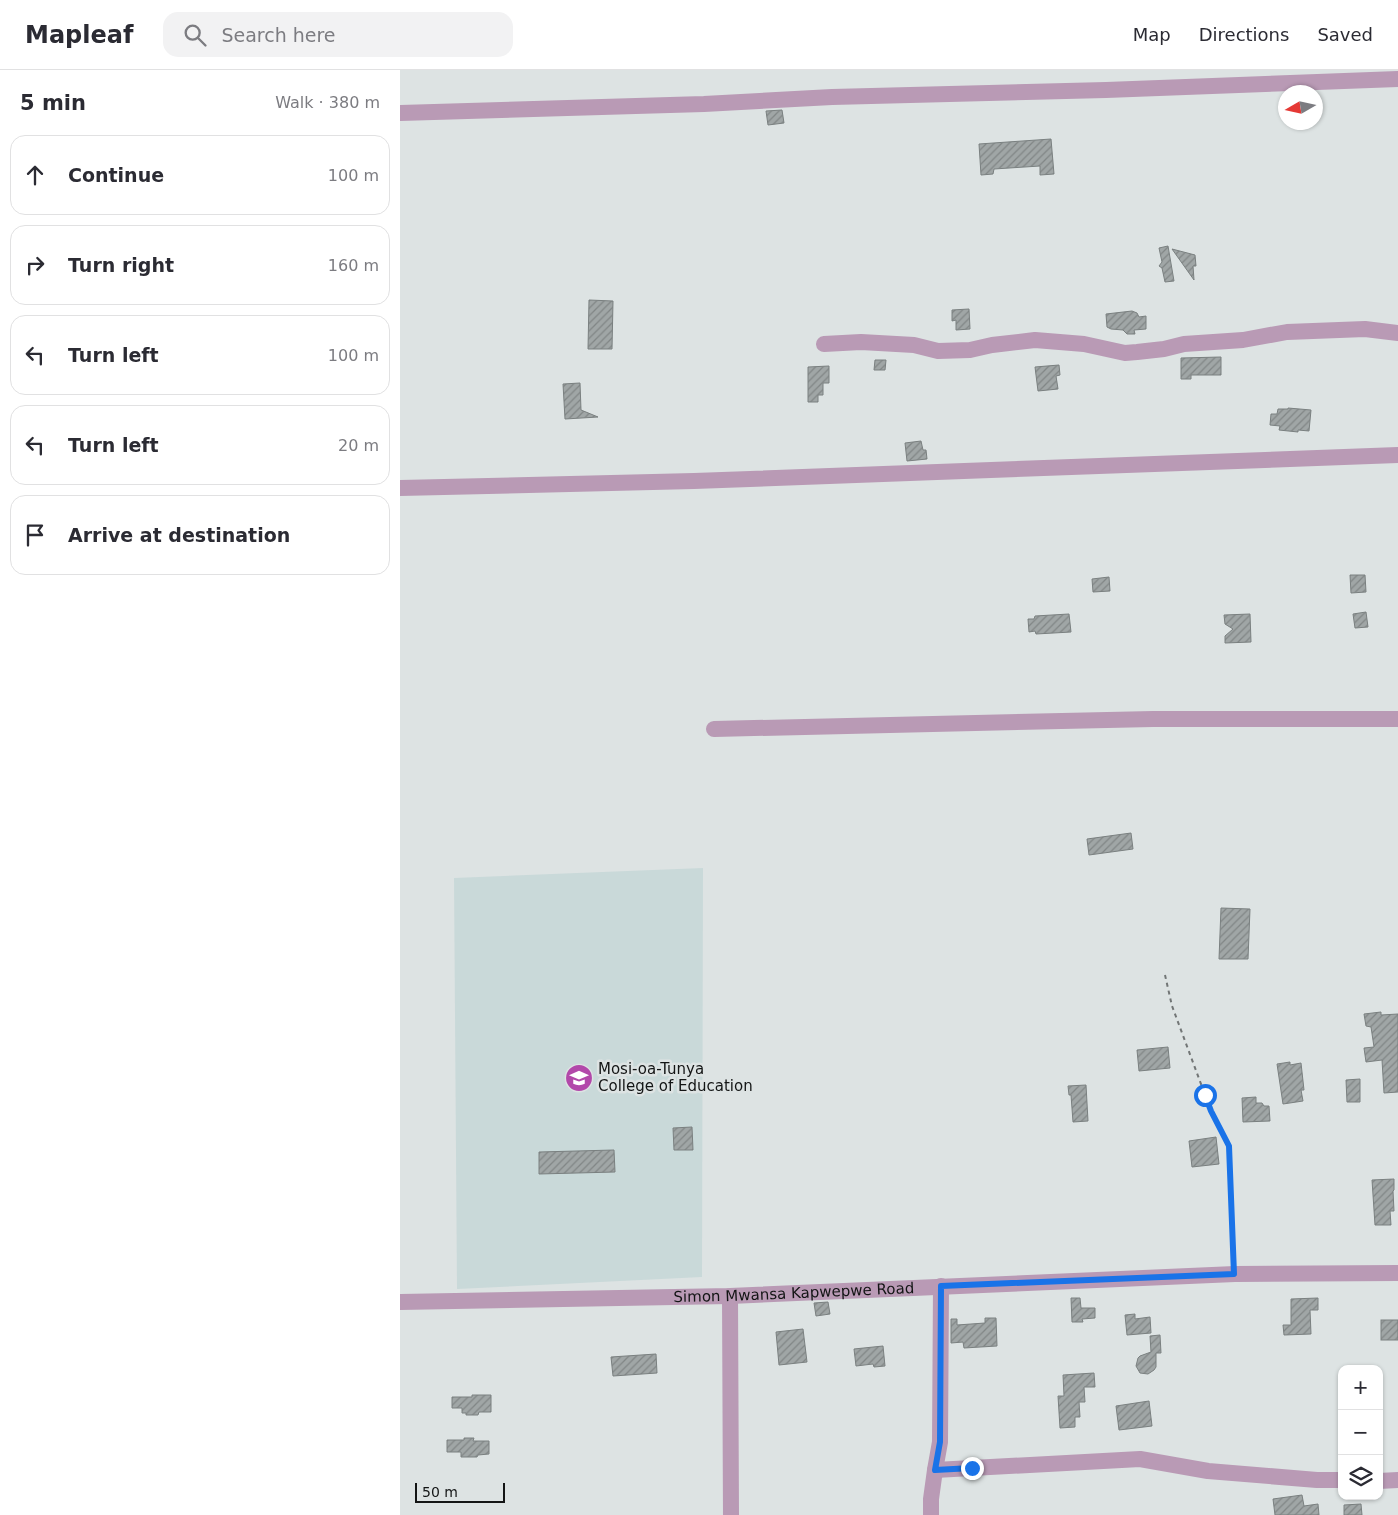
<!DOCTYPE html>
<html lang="en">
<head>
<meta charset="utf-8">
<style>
  body { margin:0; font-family:"DejaVu Sans",sans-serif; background:#f2f2f3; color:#2b2b33 }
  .controls { position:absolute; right:15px; bottom:15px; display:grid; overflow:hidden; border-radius:10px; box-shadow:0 1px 4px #0004 }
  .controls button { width:45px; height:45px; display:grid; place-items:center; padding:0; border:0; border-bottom:1px solid #e1e1e2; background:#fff; color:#2b2b33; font:25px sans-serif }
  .compass { position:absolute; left:878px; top:15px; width:45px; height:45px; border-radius:50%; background:#fff; box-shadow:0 1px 4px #0004; rotate:261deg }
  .scale { position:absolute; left:15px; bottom:12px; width:90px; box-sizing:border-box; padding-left:5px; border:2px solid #131515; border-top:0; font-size:14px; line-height:18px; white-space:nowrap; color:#131515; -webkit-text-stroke:4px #dde3e3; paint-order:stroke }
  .stop { position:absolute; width:15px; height:15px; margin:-11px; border:4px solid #1a73e8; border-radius:50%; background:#fff }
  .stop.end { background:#1a73e8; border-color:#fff; box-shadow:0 1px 5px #0008 }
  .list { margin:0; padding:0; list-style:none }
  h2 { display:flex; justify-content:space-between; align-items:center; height:65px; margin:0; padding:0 20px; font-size:21px }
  h2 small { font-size:16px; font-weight:400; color:#7c7c81 }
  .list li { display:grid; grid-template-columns:32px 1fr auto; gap:15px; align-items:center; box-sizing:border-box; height:80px; margin:0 10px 10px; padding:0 10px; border:1px solid #e1e1e2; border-radius:15px }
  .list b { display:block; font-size:19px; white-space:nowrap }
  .list em { font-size:16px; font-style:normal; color:#7c7c81 }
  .icon { flex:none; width:28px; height:28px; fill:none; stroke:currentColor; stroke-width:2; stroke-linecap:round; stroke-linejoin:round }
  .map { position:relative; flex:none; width:998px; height:1445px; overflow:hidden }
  header { display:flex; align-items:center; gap:30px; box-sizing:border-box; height:70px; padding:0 25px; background:#fff; border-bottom:1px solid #e1e1e2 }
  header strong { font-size:24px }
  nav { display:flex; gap:28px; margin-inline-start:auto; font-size:18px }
  .search { width:350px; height:45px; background:#f2f2f3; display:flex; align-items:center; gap:12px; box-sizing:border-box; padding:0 18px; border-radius:15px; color:#7c7c81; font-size:19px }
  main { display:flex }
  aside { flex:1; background:#fff }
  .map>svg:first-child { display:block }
  .built { fill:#c9d9d9 }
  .building { fill:url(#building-hatch); stroke:#7a8080 }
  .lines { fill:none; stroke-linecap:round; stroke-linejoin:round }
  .path { stroke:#727676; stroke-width:2; stroke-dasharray:4 4; stroke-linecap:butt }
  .minor { stroke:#b99ab5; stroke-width:16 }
  .route { stroke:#1a73e8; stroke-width:6 }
  .labels { text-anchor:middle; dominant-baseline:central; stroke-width:5; stroke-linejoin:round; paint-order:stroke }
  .poi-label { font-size:15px; fill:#131515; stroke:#dde3e3; text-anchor:start }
  .street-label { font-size:15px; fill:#131515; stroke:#dde3e3 }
</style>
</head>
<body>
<header>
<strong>Mapleaf</strong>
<div class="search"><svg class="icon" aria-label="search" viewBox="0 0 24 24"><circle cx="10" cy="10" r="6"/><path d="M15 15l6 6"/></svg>Search here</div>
<nav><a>Map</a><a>Directions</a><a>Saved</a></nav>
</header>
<main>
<aside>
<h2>5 min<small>Walk · 380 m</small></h2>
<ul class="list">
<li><svg class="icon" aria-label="ahead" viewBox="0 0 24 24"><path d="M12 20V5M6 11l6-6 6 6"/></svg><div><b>Continue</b></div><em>100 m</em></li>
<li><svg class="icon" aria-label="right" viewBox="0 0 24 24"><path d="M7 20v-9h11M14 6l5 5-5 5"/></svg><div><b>Turn right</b></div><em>160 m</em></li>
<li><svg class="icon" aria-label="left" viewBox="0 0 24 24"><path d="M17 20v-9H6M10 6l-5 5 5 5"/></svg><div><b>Turn left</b></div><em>100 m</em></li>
<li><svg class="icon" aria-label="left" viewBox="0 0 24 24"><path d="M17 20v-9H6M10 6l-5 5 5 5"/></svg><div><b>Turn left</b></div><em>20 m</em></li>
<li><svg class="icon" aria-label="arrive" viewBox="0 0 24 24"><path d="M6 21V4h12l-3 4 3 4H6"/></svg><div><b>Arrive at destination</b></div></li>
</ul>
</aside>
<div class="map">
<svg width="998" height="1445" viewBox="0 0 998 1445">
  <defs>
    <pattern id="building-hatch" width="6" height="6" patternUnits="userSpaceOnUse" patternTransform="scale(1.25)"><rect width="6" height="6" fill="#a0a6a6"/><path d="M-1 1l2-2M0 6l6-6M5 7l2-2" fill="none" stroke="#818686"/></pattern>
  </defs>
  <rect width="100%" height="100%" fill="#dde3e3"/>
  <polygon class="built" points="303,798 302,1207 57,1219 54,808"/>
  <g class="building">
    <polygon points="382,40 384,53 368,55 366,41"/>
    <polygon points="651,69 654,104 640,105 640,96 594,99 593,104 581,105 579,74"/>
    <polygon points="768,176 774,211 765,212 762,198 759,196 762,192 759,178"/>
    <polygon points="772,179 795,185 796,196 793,196 794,210"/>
    <polygon points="189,230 213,231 212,279 188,279"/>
    <polygon points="569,239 570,259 556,260 556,250 552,251 552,240"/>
    <polygon points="732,241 737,243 739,247 746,246 746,259 734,260 735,264 727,264 723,260 711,259 707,257 706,244"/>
    <polygon points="821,287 821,305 791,305 791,309 781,309 781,288"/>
    <polygon points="475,290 486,290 485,300 474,300"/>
    <polygon points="659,295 660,305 656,306 658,319 638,321 635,297"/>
    <polygon points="429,296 429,313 423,313 423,325 418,325 418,332 408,332 408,297"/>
    <polygon points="180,313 181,340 198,347 165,349 163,314"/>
    <polygon points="888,338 911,340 909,361 898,360 898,362 879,360 880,356 870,355 871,344 877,344 878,339 888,339"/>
    <polygon points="521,371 523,380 526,380 527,389 507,391 505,373"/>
    <polygon points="950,505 965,505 966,522 951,523"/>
    <polygon points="709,507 710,521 693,522 692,509"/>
    <polygon points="966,542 968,557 955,558 953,544"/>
    <polygon points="669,544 671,562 636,564 635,561 629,562 628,549 634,549 635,546"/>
    <polygon points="850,544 851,572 825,573 825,566 833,559 825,554 824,545"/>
    <polygon points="731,763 733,779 689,785 687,769"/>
    <polygon points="821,838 850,839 848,889 819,889"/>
    <polygon points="981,942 981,945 998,944 998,1022 984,1023 982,990 966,992 964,978 974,977 971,957 966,956 964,944"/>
    <polygon points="768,977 770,998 739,1001 737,980"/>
    <polygon points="890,992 890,995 901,993 904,1020 901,1020 903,1031 883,1034 877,994"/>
    <polygon points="960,1009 960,1032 947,1032 946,1010"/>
    <polygon points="686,1015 688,1051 673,1052 671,1025 669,1025 668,1016"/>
    <polygon points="856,1027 856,1033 862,1033 864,1036 869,1036 870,1051 843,1052 842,1028"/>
    <polygon points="292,1057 293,1080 274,1080 273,1058"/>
    <polygon points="816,1067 819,1094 792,1097 789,1071"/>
    <polygon points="214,1080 215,1102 139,1104 139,1082"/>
    <polygon points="994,1109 994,1120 993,1121 994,1141 990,1141 991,1155 975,1155 972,1110"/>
    <polygon points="671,1228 680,1228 681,1238 695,1238 695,1248 682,1249 683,1252 672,1252"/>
    <polygon points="918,1228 918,1240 910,1240 911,1264 884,1265 883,1255 891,1255 891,1229"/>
    <polygon points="428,1232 430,1244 416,1246 414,1233"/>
    <polygon points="735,1244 735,1249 750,1247 751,1263 727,1265 725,1245"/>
    <polygon points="585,1248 596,1248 597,1276 564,1278 563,1272 551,1273 551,1249 557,1249 557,1255 585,1253"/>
    <rect x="981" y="1250" width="17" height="20"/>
    <polygon points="403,1259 407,1292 379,1295 376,1262"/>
    <polygon points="760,1265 761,1283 756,1283 756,1297 754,1300 748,1304 740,1303 736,1296 738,1288 740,1286 751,1282 750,1266"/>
    <polygon points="483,1276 485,1296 474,1297 473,1294 456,1296 454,1279"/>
    <polygon points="256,1284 257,1303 213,1306 211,1287"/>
    <polygon points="694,1303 695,1317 684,1317 685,1332 679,1332 680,1347 675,1347 675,1357 660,1358 658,1326 664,1326 663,1305"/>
    <polygon points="72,1325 91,1325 91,1342 79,1342 78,1345 66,1345 66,1343 62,1343 62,1338 52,1338 52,1327 72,1327"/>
    <polygon points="749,1331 752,1356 719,1360 716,1336"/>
    <polygon points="64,1368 74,1368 73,1371 89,1371 89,1384 78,1385 77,1387 61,1387 61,1382 47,1382 47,1370 64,1370"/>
    <polygon points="902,1425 904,1436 918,1434 919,1445 875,1445 873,1429"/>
    <polygon points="961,1434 962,1445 944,1445 944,1435"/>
  </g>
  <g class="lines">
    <polyline class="path" points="765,905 772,936 811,1041 829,1076 834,1189"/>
    <g class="minor">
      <polyline points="0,43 304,34 432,27 706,20 998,9"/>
      <polyline points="424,274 461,272 514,275 538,281 570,280 592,275 635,270 684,274 725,283 737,282 764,279 784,274 843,270 887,262 965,259 998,263"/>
      <polyline points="0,418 294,411 998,385"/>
      <polyline points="314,659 753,649 998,649"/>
      <polyline points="330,1226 331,1445"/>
      <path id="s1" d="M0,1232L330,1226L835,1204L998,1203"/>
      <polyline points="535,1400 740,1389 808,1401 917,1410 942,1410"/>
      <polyline points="979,1411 998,1410"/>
      <polyline points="531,1445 531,1429 535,1400 540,1372 541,1216"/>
    </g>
  </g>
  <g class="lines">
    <polyline class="route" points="572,1398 535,1400 540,1372 541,1216 834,1204 829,1076 811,1041 805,1025"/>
  </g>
  <defs>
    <g id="university-disc" transform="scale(1.4375)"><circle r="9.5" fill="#b248aa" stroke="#dde3e3"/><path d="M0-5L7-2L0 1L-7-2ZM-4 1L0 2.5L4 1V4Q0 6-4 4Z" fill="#fff"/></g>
  </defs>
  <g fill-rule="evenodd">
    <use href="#university-disc" x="179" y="1008"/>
  </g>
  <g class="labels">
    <g class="poi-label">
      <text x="198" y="999">Mosi-oa-Tunya<tspan x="198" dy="17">College of Education</tspan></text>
    </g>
    <g class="street-label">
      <text stroke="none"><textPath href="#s1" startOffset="394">Simon Mwansa Kapwepwe Road</textPath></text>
    </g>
  </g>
</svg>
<div class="controls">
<button>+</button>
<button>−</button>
<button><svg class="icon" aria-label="layers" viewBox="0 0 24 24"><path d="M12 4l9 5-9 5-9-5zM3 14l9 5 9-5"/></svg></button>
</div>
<svg class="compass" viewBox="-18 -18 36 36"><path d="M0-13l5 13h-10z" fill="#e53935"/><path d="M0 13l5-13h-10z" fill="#7c7c81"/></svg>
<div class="scale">50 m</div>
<div class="stop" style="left:805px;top:1025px"></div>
<div class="stop end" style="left:572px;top:1398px"></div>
</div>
</main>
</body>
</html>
